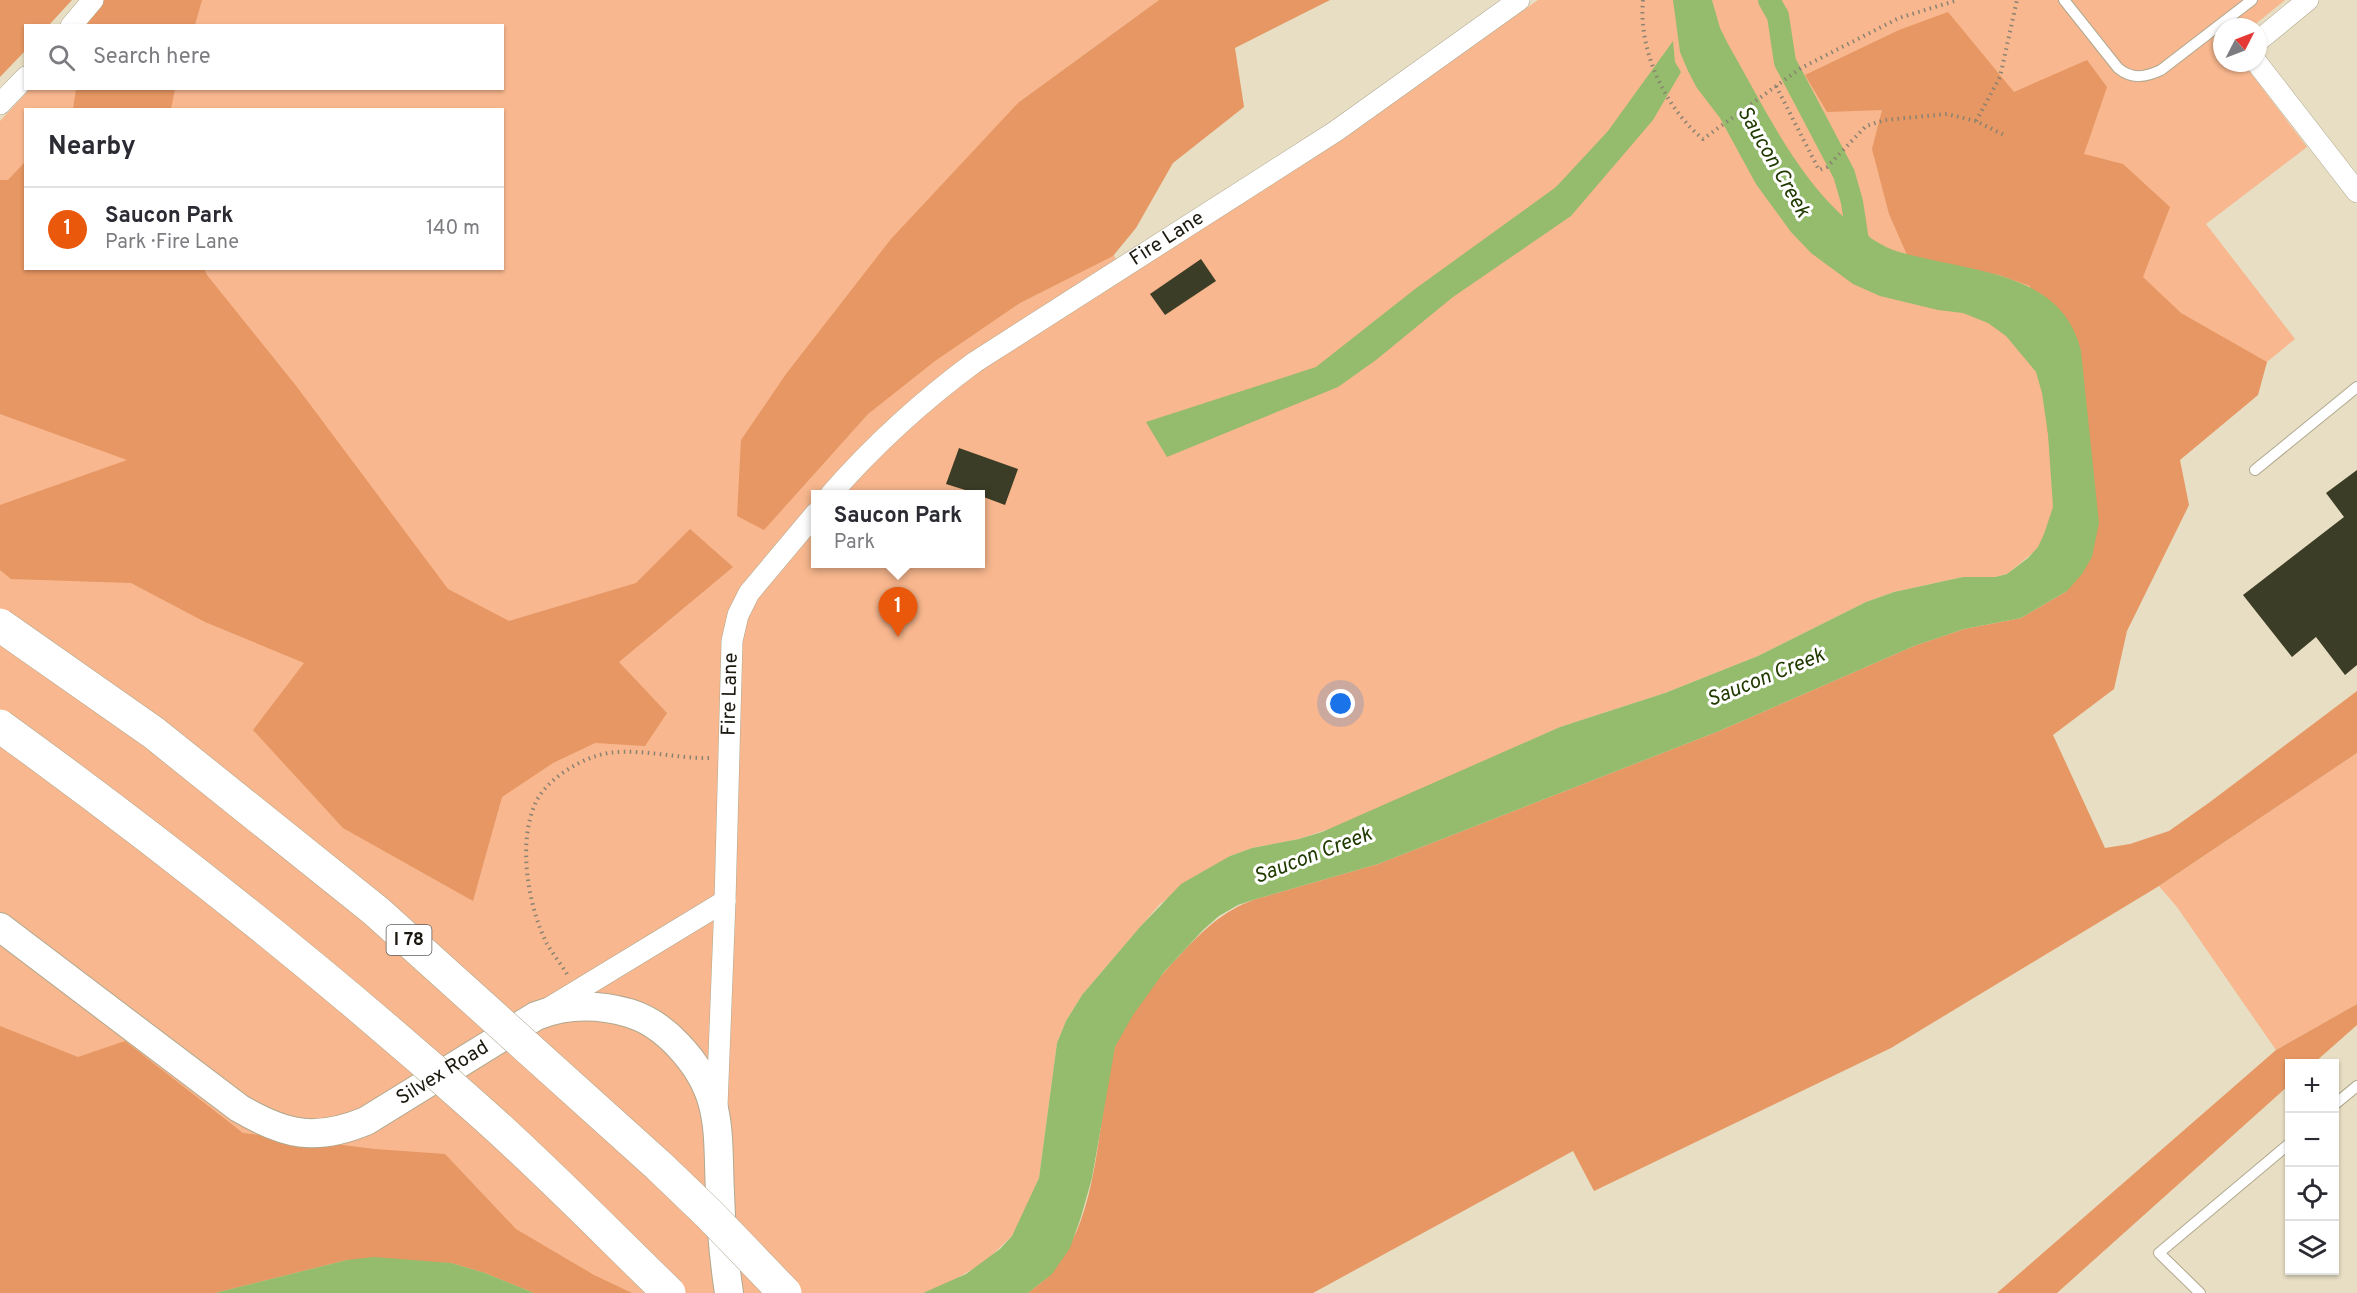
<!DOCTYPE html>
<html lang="en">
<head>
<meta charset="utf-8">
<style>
  body { margin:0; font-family:Overpass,sans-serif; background:#f7f7f7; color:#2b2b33 }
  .controls { position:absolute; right:18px; bottom:18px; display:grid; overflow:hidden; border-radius:0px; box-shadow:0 2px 4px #0004 }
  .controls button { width:54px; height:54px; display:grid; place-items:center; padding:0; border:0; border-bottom:2px solid #e1e1e2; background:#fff; color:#2b2b33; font:30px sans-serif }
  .compass { position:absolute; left:2213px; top:18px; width:54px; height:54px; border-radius:50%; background:#fff; box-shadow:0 2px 4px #0004; rotate:48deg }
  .you { position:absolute; left:1341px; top:704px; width:21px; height:21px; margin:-15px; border:4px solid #fff; border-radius:50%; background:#1a73e8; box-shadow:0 0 0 9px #1a73e833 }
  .badge { display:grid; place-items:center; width:39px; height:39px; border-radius:50%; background:#ea580c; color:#fff; font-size:20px; font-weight:700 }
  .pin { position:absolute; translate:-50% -50px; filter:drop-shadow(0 2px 3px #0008) }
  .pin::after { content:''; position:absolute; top:32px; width:21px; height:18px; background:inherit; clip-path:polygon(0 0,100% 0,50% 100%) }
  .popup { position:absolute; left:811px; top:490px; width:174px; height:78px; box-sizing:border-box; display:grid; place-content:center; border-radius:0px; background:#fff; filter:drop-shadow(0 2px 4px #0005); font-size:20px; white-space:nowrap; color:#7c7c81 }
  .popup b { font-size:22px; color:#2b2b33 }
  .popup::after { content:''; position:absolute; left:50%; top:100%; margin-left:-12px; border:12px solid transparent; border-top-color:#fff }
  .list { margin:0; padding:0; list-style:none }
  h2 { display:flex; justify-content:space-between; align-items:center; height:78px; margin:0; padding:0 24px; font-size:26px }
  h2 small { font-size:20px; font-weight:400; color:#7c7c81 }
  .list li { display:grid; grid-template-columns:39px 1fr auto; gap:18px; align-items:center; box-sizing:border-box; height:84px; padding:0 24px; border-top:2px solid #e1e1e2 }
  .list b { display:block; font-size:22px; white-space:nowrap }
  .list p { margin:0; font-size:20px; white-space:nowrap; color:#7c7c81 }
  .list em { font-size:20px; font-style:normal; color:#7c7c81 }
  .icon { flex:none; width:33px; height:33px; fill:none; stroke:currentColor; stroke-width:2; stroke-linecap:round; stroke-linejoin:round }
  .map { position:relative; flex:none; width:2357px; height:1293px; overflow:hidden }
  .search { position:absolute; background:#fff; box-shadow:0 2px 4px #0004; left:24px; top:24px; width:480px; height:66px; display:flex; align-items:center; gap:15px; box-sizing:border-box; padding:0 21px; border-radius:0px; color:#7c7c81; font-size:22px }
  .panel { position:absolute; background:#fff; box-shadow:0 2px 4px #0004; left:24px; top:108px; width:480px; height:162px; border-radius:0px }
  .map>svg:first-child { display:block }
  .green { fill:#f8b78e; fill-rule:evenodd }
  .forest { fill:#e69763 }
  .water { fill:#94bc6c }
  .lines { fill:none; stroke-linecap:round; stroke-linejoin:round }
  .canal { stroke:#94bc6c; stroke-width:22 }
  .building { fill:#3c3d26 }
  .lane-casing { stroke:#b0a88e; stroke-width:12 }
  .street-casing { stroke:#b0a88e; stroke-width:22 }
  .secondary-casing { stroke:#b0a88e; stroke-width:30 }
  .path { stroke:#8a8371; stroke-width:4; stroke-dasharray:1.5 4.5; stroke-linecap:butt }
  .lane { stroke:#fff; stroke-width:10 }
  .street { stroke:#fff; stroke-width:21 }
  .secondary { stroke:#fff; stroke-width:28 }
  .highway-bridge-casing { stroke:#b0a88e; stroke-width:34; stroke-linecap:butt }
  .highway-bridge { stroke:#fff; stroke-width:33 }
  .labels { text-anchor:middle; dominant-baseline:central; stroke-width:6; stroke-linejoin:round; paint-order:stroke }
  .shield { fill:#fff; stroke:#5f5d57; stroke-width:1.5 }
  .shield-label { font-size:18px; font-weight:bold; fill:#1b180f }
  .street-label { font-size:20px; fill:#1b180f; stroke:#fff }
  .water-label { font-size:21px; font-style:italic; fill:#213a00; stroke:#fff }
</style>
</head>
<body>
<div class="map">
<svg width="2357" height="1293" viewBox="0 0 2357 1293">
  <rect width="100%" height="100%" fill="#e7dec3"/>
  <g class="green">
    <path d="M104,0H1159L1019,102L1126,275L1341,140L1538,0H2285L2252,27H2222V63H2243L2307,147L2206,224L2295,339L2007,574L1995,577H1963L1894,592L1866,602L1758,656L1665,693L1560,727L1344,824L1299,839L1252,848L1230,856L1160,904L1082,995L1066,1021L1057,1043L1039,1178L1023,1216L1012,1236L985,1262L947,1284L923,1293H534L485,1273L451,1263L347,1260L215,1293H0V121L30,89L502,88V26L83,25ZM26,110H502V268H26ZM816,494H980V564H816Z"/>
    <polygon points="2357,753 2357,1004 2276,1050 2177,907 2159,886"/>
  </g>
  <g class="forest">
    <polygon points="0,0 72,0 49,25 26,26 25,51 0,77"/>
    <polygon points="104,0 202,0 195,25 83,26"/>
    <polygon points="1159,0 1330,0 1235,48 1244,107 1173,163 1136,228 1113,256 1020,303 935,361 868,414 764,530 737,516 741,440 786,374 891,239 1019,102"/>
    <path d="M1948,12L2014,92L2087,60L2107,87L2084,154L2123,164L2170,207L2143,277L2181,313L2267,362L2258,395L2180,460L2189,505L2127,631L2114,689L2053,735L2105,848L2130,844L2169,831L2210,802L2357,691V753L2159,886L1891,1048L1594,1191L1573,1151L1313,1293H1028C1036,1286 1046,1280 1052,1272C1094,1223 1096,1148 1107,1087C1110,1074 1111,1060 1115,1047C1126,1015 1157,979 1180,955C1203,930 1224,910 1256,899L1378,864L1719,731L1914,646L1964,629L2021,618L2067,591L2030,286L1999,275L1907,255L1889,214L1872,149L1882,110L1827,112L1805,75L1899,30Z"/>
    <polygon points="76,89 76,88 175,89 171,109 73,109"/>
    <polygon points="25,162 26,268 204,269 207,275 297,387 448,589 509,621 636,583 690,529 733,567 619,662 667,713 645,746 595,743 553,763 502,797 473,901 343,828 253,730 304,663 205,622 131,583 11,579 0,570 0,505 127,460 0,414 0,180 8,180"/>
    <polygon points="2357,1004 2357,1025 2314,1063 2290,1064 2289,1085 2057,1293 1997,1293 2276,1050"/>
    <polygon points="0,1026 78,1057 125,1041 243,1133 375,1149 445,1154 516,1229 594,1275 632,1293 534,1293 485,1273 451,1263 347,1260 215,1293 0,1293"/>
  </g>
  <g class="water">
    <path d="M1673,0H1712L1720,28L1728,44C1769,115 1805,198 1877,242C1893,252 1910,255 1928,259C1989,273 2064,279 2081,351L2099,523L2092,557L2082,574L2067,591L2021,618L1964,629L1914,646L1719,731L1378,864L1256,899L1238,905L1219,916L1203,930L1164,972L1133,1015L1115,1047L1092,1178L1081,1217L1070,1248L1052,1274L1028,1293H923L966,1274L1000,1249L1012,1236L1039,1178L1057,1043L1066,1021L1082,995L1140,927L1181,884L1230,856L1252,848L1299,839L1322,832L1560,727L1665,693L1758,656L1866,602L1894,592L1963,577H1995L2007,574L2028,558L2038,547L2044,534L2053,507L2048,434L2042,393L2036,372L2006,336L1988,323L1963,313L1938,310L1880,296L1853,284L1811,253L1791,232L1756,184L1720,118L1697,88L1688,71L1680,52Z"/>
    <polygon points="1673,41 1675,62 1681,72 1653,120 1571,216 1453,297 1376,360 1338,387 1167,457 1146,422 1316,367 1415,289 1556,187 1608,131"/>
    <polygon points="374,1257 451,1263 485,1273 534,1293 215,1293 347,1260"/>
  </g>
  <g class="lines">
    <polyline class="canal" points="1769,0 1778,16 1785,62 1844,174 1852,202 1858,241 1868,251"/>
  </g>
  <g class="building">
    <polygon points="1201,259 1216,281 1165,315 1150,294"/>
    <polygon points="959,448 1018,469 1005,505 981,496 981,495 946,484"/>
    <polygon points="2357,470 2357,665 2345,675 2316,637 2292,657 2243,595 2344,517 2326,493"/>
  </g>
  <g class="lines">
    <g class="lane-casing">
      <g id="lane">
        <path d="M2064,0L2118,68C2132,80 2146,77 2161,70L2252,0"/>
        <polyline points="2255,470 2357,387"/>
        <polyline points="2334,1105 2357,1086"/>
        <polyline points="2200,1293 2159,1253 2290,1143"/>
      </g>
    </g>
    <g class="street-casing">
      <g id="street">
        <polyline points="71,26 93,0"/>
        <polyline points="2258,41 2308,0"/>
        <polyline points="2257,63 2357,192"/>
        <polyline points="0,104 26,77"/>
        <path id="s1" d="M831,494C874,445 922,401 975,362L1336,131L1519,0"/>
        <polyline points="549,1008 725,901"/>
        <path id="s2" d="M717,1106L725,901L732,641L738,615L749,593L816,513"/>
      </g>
    </g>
    <g class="secondary-casing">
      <g id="secondary">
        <path id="s3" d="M0,927L239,1108C285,1135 315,1142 366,1121L536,1016C566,1004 598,1004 629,1013C649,1019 664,1030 678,1045C724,1093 717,1132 720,1193C721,1226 724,1260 729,1293"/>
      </g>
    </g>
    <g class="path">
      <path d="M1643,0C1638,50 1665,108 1703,139L1801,68L1899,18L1958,0"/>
      <polyline points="1776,86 1819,170 1827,167 1866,126 1885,120 1947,114 1976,121 2004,135"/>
      <polyline points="1976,121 2000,77 2017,0"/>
      <path d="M567,974C561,964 553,954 547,944C528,906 517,842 536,802C546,781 574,763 596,756C629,745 674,759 709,758"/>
    </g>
    <use href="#lane" class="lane"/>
    <use href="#street" class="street"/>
    <use href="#secondary" class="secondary"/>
    <g class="highway-bridge-casing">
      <g id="highway-bridge">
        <polyline points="0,625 154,733 376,911 659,1166 710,1215 785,1293"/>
        <path d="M0,726C167,847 329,976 483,1114C547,1171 607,1233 669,1293"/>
      </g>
    </g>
    <use href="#highway-bridge" class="highway-bridge"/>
  </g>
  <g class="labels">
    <rect class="shield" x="386.5" y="925" width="45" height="30" rx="4.5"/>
    <g class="shield-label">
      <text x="409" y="940">I 78</text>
    </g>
    <g class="street-label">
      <text stroke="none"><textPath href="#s1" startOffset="424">Fire Lane</textPath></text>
      <text stroke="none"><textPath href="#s2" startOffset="412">Fire Lane</textPath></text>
      <text stroke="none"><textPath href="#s3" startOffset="524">Silvex Road</textPath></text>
    </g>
    <g class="water-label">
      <text transform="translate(1773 162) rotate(60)">Saucon Creek</text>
      <text transform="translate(1766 678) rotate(-22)">Saucon Creek</text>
      <text transform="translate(1313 856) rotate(-21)">Saucon Creek</text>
    </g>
  </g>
</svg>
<div class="controls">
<button>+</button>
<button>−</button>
<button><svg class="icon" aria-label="locate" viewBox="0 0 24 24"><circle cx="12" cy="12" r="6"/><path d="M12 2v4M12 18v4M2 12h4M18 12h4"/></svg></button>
<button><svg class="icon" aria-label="layers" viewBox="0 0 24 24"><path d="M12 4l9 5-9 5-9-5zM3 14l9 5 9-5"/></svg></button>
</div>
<svg class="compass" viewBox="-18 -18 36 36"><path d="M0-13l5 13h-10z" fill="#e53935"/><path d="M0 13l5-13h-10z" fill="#7c7c81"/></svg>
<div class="you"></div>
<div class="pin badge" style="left:898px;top:637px">1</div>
<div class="popup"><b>Saucon Park</b>Park</div>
<div class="search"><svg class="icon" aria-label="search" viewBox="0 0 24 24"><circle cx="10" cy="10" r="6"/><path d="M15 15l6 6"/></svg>Search here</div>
<section class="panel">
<h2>Nearby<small></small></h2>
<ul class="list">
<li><span class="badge">1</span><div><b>Saucon Park</b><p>Park · Fire Lane</p></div><em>140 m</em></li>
</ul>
</section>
</div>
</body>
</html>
